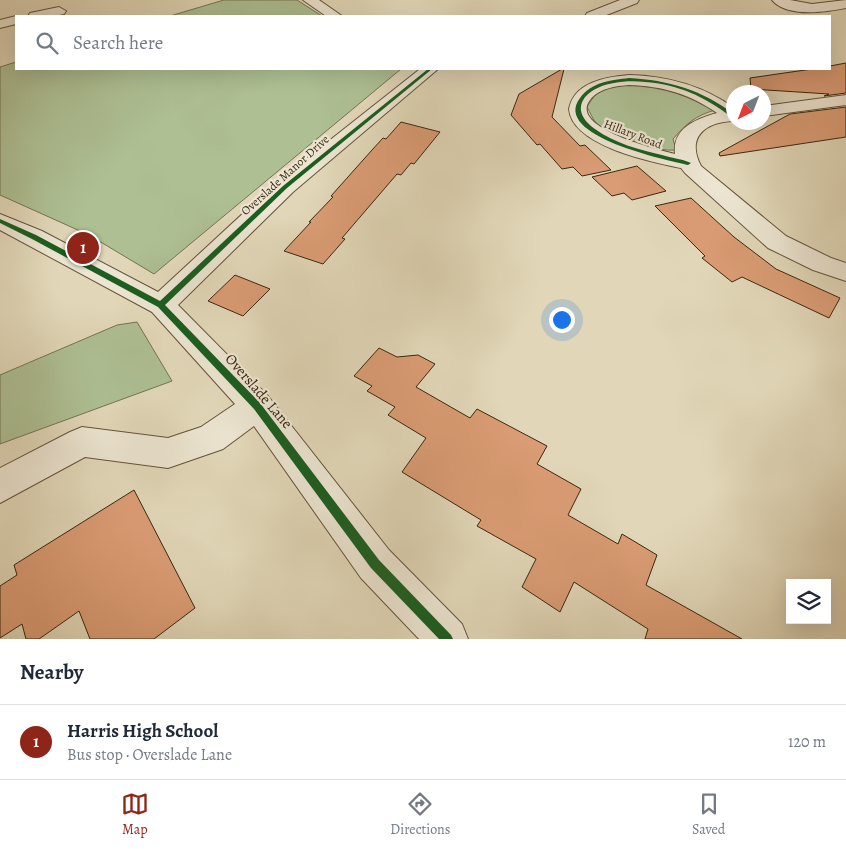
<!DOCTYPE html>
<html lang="en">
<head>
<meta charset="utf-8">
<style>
  body { margin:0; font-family:Alegreya,serif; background:#f2f2f3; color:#1f2937 }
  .controls { position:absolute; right:15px; bottom:15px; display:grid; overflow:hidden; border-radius:0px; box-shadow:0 5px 20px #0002 }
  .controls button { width:45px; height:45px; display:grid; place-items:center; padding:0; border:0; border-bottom:1px solid #e0e1e3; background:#fff; color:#1f2937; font:25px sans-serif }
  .compass { position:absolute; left:726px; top:85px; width:45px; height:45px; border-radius:50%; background:#fff; box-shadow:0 5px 20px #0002; rotate:222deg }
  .you { position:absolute; left:561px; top:319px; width:18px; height:18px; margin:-12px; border:4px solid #fff; border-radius:50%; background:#1a73e8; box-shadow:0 0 0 8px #1a73e833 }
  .badge { display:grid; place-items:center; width:32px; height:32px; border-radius:50%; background:#8f2418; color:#fff; font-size:16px; font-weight:700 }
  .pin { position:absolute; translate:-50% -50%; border:2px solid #fff; box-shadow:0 1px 5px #0006 }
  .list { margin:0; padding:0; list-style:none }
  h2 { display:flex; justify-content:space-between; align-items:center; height:65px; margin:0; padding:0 20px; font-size:21px }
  h2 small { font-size:16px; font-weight:400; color:#747a83 }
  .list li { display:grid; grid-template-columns:32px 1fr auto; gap:15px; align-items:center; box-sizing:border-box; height:75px; padding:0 20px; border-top:1px solid #e0e1e3 }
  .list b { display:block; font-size:19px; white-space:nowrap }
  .list p { margin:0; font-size:16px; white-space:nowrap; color:#747a83 }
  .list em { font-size:16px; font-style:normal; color:#747a83 }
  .icon { flex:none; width:28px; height:28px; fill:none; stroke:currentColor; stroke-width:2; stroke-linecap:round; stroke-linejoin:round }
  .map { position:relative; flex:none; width:846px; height:639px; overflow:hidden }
  .search { position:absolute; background:#fff; box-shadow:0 5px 20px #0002; left:15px; right:15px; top:15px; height:55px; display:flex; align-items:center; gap:12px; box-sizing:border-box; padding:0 18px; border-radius:0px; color:#747a83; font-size:19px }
  .sheet { height:140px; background:#fff }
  nav { display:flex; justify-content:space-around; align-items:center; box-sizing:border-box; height:70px; border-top:1px solid #e0e1e3; background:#fff; font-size:14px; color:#747a83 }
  nav a { display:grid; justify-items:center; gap:2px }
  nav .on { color:#8f2418 }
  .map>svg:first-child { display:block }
  .green { fill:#adbf93; stroke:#747352 }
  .building { fill:#da9c74; stroke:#3a2710 }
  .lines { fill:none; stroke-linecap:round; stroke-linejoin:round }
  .street-casing { stroke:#64533a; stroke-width:2 }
  .street { fill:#ece5d1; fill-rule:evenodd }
  .cycleway-casing { stroke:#ece5d1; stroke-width:3 }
  .cycleway { fill:#1b5e20; fill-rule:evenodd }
  .labels { text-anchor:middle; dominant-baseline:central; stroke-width:4.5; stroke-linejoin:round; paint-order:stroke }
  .far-street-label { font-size:12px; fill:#3a2710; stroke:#ece5d1 }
  .street-label { font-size:15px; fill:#3a2710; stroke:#ece5d1 }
</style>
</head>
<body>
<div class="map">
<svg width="846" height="639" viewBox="0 0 846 639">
  <rect width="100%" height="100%" fill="#e1d7b8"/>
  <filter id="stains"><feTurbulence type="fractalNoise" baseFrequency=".004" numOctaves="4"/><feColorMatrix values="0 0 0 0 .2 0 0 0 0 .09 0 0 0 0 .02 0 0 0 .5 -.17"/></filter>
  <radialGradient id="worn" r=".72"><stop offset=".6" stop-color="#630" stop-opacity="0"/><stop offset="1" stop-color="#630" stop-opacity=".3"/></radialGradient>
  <g class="green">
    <polygon points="224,0 297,0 322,16 170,16"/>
    <polygon points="16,62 16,69 401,69 154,274 89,235 0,195 0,67"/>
    <path d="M631,82L689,94L715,110C695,116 687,123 673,139L676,150C656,152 613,138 597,124C593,120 590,112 587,107C600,85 606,87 631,82Z"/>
    <polygon points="137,322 172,381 0,444 0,375 117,325"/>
  </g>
  <g class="building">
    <polygon points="846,63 846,93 824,96 829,94 751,89 750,78 812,69 830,69 830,66"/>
    <polygon points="562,69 564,69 552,117 580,146 585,145 611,170 582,176 573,167 562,169 540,144 537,145 511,115 519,94"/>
    <polygon points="846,107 846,137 720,156 719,153 790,114"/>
    <polygon points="401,122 440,132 414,164 411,163 401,175 397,174 342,238 345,239 323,264 284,251 311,222 309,222 333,197 331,196 372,150 383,138 386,139"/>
    <polygon points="637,166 666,191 632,200 624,193 612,196 592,177"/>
    <polygon points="691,198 734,237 776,269 840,298 829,318 742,277 732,282 702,258 705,256 655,206"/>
    <polygon points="235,275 270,289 243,316 208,301"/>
    <polygon points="379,348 397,357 418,355 435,364 416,387 470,418 477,409 547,446 537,464 581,489 568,515 618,544 622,534 657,555 646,585 742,639 645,639 648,629 574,582 560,612 522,587 536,559 477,526 481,520 402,472 426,438 388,415 395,407 367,391 372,386 354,376"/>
    <polygon points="134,490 195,608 154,639 90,639 79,611 39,639 26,639 22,624 0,638 0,586 17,575 14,565"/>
  </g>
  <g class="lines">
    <g class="street-casing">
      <g id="street">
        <polygon points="303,0 319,0 342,16 326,16"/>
        <polygon points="620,0 639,0 637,3 604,16 585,16 587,13"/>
        <path d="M772,0H790L812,4L846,0V8C826,12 787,18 772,0Z"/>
        <polygon points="59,7 66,11 64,14 54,16 28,16 30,13"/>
        <polygon points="16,16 18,16 16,16 16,24 0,28 0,20"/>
        <polygon points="420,69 438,69 293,192 178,305 268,396 389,550 462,624 468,639 419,639 361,578 254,426 223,449 168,468 85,457 0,503 0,468 70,432 82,427 168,438 201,427 235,404 152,312 0,230 0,214 42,231 158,292 277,182"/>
        <path d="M629,75C667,76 702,85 734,108V121C705,122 686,137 701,166L786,236L831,258L846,263V281L813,270L768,248L685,173L681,168C652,162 572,146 569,109C574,82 606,77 629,75ZM629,85C662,86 690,94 717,113C696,119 672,128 675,154C659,150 568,128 590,100C599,88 616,86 629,85Z"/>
        <polygon points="846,95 846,105 764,116 764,106"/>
      </g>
    </g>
    <use href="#street" class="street"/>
    <g class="cycleway-casing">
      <g id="cycleway">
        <polygon points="428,69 432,69 287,188 165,305 260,403 379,560 451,635 453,639 439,639 371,568 254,409 158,307 32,239 0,223 0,219 36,235 160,301 283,186"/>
        <path d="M629,78C668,80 702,90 734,114V117H731C706,97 677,84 645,82C635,81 624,81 614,83C587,87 566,108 595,129C614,143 640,150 662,155C671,158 683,159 691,163L688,165C667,160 551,136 580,98C591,82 612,80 629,78Z"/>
      </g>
    </g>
    <use href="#cycleway" class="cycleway"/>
  </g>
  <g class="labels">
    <g class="far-street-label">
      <text transform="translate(633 134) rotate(21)">Hillary Road</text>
      <text transform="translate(285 175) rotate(-42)">Overslade Manor Drive</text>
    </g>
    <g class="street-label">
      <text transform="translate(259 391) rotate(49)">Overslade Lane</text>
    </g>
  </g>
  <rect width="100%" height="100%" filter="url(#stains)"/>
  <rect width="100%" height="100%" fill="url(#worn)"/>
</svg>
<div class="controls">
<button><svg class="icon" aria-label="layers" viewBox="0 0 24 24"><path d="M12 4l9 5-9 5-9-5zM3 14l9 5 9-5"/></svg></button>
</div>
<svg class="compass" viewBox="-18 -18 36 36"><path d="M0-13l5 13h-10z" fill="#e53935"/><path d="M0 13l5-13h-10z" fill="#747a83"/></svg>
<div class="you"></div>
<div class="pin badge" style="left:83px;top:248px">1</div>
<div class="search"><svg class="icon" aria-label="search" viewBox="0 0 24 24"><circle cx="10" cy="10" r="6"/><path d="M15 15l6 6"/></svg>Search here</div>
</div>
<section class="sheet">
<h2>Nearby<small></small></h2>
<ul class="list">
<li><span class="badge">1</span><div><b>Harris High School</b><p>Bus stop · Overslade Lane</p></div><em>120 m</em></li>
</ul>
</section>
<nav>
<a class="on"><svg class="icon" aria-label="map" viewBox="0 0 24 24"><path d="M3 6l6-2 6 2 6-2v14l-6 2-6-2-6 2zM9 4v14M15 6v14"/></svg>Map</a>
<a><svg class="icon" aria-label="directions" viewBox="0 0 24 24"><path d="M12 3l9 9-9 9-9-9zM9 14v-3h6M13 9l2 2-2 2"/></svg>Directions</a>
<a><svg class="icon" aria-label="saved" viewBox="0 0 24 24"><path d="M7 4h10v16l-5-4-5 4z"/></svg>Saved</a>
</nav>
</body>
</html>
